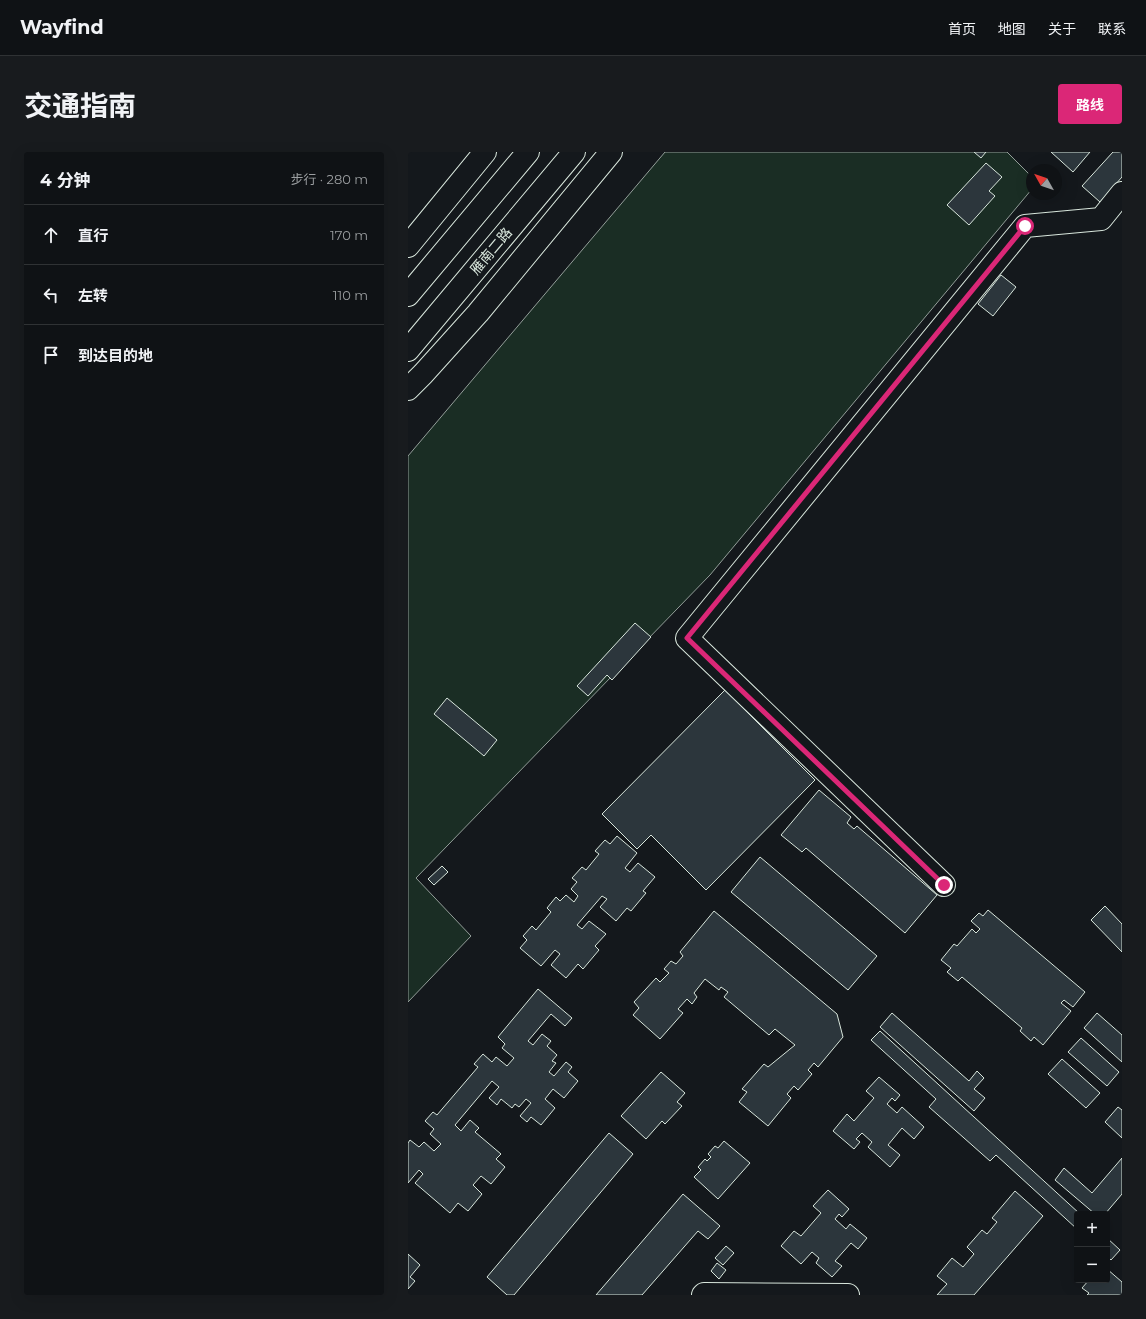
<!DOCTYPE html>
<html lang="zh">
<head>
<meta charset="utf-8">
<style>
  body { margin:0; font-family:Montserrat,"Noto Sans SC",sans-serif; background:#181b1e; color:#f1f3f6 }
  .controls { position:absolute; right:12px; bottom:12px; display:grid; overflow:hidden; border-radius:4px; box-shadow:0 4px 16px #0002 }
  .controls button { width:36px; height:36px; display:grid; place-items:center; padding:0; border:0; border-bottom:1px solid #2f3234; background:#0f1215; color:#f1f3f6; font:20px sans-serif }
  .compass { position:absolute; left:618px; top:12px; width:36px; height:36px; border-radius:50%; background:#0f1215; box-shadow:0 4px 16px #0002; rotate:310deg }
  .stop { position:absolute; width:12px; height:12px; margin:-9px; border:3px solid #db2777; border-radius:50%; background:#fff }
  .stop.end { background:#db2777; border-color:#fff; box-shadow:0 1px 4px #0008 }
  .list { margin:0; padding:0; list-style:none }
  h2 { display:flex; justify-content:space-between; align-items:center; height:52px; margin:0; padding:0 16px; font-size:17px }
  h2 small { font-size:13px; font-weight:400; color:#9b9ea0 }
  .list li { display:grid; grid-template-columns:26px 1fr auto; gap:12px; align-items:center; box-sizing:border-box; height:60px; padding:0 16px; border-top:1px solid #2f3234 }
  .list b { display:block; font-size:15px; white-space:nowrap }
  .list em { font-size:13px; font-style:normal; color:#9b9ea0 }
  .icon { flex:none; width:22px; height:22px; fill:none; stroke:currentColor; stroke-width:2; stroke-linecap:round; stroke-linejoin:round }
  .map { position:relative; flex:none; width:714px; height:1143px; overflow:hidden; border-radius:4px }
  header { display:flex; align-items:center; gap:24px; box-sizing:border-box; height:56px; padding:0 20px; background:#0f1215; border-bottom:1px solid #2f3234 }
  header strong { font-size:19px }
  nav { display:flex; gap:22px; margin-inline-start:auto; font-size:14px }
  .intro { display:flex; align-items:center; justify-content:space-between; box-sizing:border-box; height:96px; padding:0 24px }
  h1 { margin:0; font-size:28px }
  .button { padding:10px 18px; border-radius:4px; background:#db2777; color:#fff; font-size:14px; font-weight:700 }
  main { display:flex; gap:24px; padding:0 24px }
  aside { flex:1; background:#0f1215; border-radius:4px; box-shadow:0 4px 16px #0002 }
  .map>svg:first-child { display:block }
  .green { fill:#1a2d24; stroke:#939e99 }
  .building { fill:#2c363c; stroke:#d8e6dc }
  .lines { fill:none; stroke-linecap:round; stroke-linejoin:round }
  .minor-casing { stroke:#d8e6dc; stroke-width:24 }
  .major-casing { stroke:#d8e6dc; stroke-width:24 }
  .minor { stroke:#14181c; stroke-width:22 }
  .major { stroke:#14181c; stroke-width:22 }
  .route { stroke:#db2777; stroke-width:5 }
  .labels { text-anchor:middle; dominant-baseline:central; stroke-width:3; stroke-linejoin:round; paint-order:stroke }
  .street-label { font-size:14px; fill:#d8e6dc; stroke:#14181c }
</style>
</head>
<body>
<header>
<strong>Wayfind</strong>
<nav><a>首页</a><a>地图</a><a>关于</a><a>联系</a></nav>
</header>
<div class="intro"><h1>交通指南</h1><a class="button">路线</a></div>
<main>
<aside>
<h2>4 分钟<small>步行 · 280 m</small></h2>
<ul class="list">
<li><svg class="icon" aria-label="ahead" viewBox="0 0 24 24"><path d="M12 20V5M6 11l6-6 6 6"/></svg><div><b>直行</b></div><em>170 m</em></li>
<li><svg class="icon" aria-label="left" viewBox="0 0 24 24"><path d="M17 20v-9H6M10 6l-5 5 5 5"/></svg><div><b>左转</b></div><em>110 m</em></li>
<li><svg class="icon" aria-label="arrive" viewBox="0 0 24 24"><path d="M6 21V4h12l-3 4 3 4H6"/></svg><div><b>到达目的地</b></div></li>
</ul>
</aside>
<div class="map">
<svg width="714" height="1143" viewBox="0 0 714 1143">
  <rect width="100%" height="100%" fill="#14181c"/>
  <polygon class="green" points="257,0 599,0 624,25 624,37 302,423 8,726 63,784 0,850 0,304"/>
  <g class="building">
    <polygon points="566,0 578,0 573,6"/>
    <polygon points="643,0 682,0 665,20"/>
    <polygon points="705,0 714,0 714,25 692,50 674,34"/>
    <polygon points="578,11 594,25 581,39 587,44 561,73 539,53"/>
    <polygon points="593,123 608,135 585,164 570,152"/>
    <polygon points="227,471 243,485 204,528 199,523 180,544 169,534"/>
    <polygon points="317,538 407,628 298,738 243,683 229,697 194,662"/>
    <polygon points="39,546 89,588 76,604 26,562"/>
    <polygon points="411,638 443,665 439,671 446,677 449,674 529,743 497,781 398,696 394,700 373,683"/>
    <polygon points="209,684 229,701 217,716 222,720 230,711 247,725 235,739 238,741 223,759 219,756 208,769 192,755 199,747 194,744 169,773 174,777 181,769 198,782 187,794 191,798 175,817 170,812 158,826 143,813 152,802 147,798 133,814 112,796 119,788 115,784 124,774 128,778 143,760 139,756 148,745 152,749 158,743 166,750 170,744 163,737 169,730 164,726 174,715 178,718 191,702 187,699 197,688 202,692"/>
    <polygon points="352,705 469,804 440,838 323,740"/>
    <polygon points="34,714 40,720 26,733 20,727"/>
    <polygon points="697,754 714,772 714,800 683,768"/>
    <polygon points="580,758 677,840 665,855 656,848 653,851 663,859 635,893 626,885 623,889 612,879 614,876 554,825 550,829 539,820 543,816 533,808 546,792 549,794 564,777 568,781 572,777 563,769 571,761 575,764"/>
    <polygon points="306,759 429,862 435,885 410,915 406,911 400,918 404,922 390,938 386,934 379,942 383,946 360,974 331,950 339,940 334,937 356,912 360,915 387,893 367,877 361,883 316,845 320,840 313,835 311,838 297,827 286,841 289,845 284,852 279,847 270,857 275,861 252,887 225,863 231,856 226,850 248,826 252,830 261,821 256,817 263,809 268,812 275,804 272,800"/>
    <polygon points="130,837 164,866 157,874 143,862 120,889 125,893 134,882 143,889 139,894 149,903 144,909 148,911 141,920 146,924 158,910 164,915 160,920 170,929 156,946 145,937 137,947 147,956 133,973 123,965 119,970 112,964 123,951 118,947 111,955 107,952 104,956 93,947 89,953 81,946 91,935 84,929 47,973 53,979 62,968 71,976 67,980 93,1002 88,1007 97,1015 83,1032 73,1024 65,1033 74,1042 60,1059 50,1051 42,1061 7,1031 15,1022 11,1018 0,1031 0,991 2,988 11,995 16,990 26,999 33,992 22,982 26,977 17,969 25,960 29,963 70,915 66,912 75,902 84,910 88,905 99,914 106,906 94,896 97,892 90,885"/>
    <polygon points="484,861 561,929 569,919 576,926 566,937 577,946 566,959 472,875"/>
    <polygon points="689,861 714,883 714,910 676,876"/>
    <polygon points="472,879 672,1062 669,1062 669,1077 588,1003 582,1009 521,955 528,947 463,888"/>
    <polygon points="673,886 711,920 699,934 660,900"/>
    <polygon points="654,907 692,941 678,956 640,922"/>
    <polygon points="253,920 277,941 269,950 274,954 257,972 254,969 238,987 213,964"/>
    <polygon points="471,925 492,943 487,949 484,946 479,952 489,961 494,955 516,975 506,987 494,976 480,993 492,1003 482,1015 460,995 464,990 454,981 448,987 452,990 446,997 425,979 439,962 446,969 466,946 458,939"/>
    <polygon points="710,955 714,958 714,986 697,970"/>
    <polygon points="201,981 225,1002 106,1143 99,1143 79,1125"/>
    <polygon points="316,989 342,1011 310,1047 286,1025 293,1018 290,1015 297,1007 299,1009 303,1005 300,1002 307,994 310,996"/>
    <polygon points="714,1006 714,1042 697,1062 687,1062 647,1028 656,1016 684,1041"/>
    <polygon points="420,1038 441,1057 434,1065 431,1062 427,1067 438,1077 442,1072 459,1086 450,1097 443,1091 427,1109 434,1114 424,1125 408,1111 411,1106 404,1100 393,1112 373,1094 386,1079 393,1084 413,1061 405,1054"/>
    <polygon points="607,1039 635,1064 566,1143 529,1143 539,1132 529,1124 544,1106 555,1115 566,1102 559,1095 574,1078 579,1082 589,1070 584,1066"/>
    <polygon points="275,1042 312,1074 300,1087 290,1079 234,1143 188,1143"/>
    <polygon points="699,1086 712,1098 703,1108 699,1104"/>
    <polygon points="318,1094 326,1101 315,1113 307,1106"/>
    <polygon points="0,1102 12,1113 2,1125 7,1129 0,1137"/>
    <polygon points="309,1111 318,1118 311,1127 303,1119"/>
    <polygon points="699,1117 714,1130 714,1143 679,1143 681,1141 674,1136 681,1128 699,1128"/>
  </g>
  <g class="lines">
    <g class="minor-casing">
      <g id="minor">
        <polyline points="536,733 279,486 617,74 693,67 714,41"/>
        <polyline points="295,1143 296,1142 440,1143"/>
      </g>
    </g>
    <g class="major-casing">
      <g id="major">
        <polyline points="0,94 77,0"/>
        <polyline points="0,143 120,0"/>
        <polyline points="0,198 166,0"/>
        <polyline points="0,237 15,222 70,161 203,0"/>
      </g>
    </g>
    <use href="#minor" class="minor"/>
    <use href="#major" class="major"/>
  </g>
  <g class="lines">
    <polyline class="route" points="536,733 279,486 617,74"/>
  </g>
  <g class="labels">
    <g class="street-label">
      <text transform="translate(83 99) rotate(-50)">雁南二路</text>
    </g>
  </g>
</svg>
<div class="controls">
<button>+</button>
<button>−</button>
</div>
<svg class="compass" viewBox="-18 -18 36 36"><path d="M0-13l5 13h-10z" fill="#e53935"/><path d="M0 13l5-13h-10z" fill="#9b9ea0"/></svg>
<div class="stop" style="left:617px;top:74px"></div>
<div class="stop end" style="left:536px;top:733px"></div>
</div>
</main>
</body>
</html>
